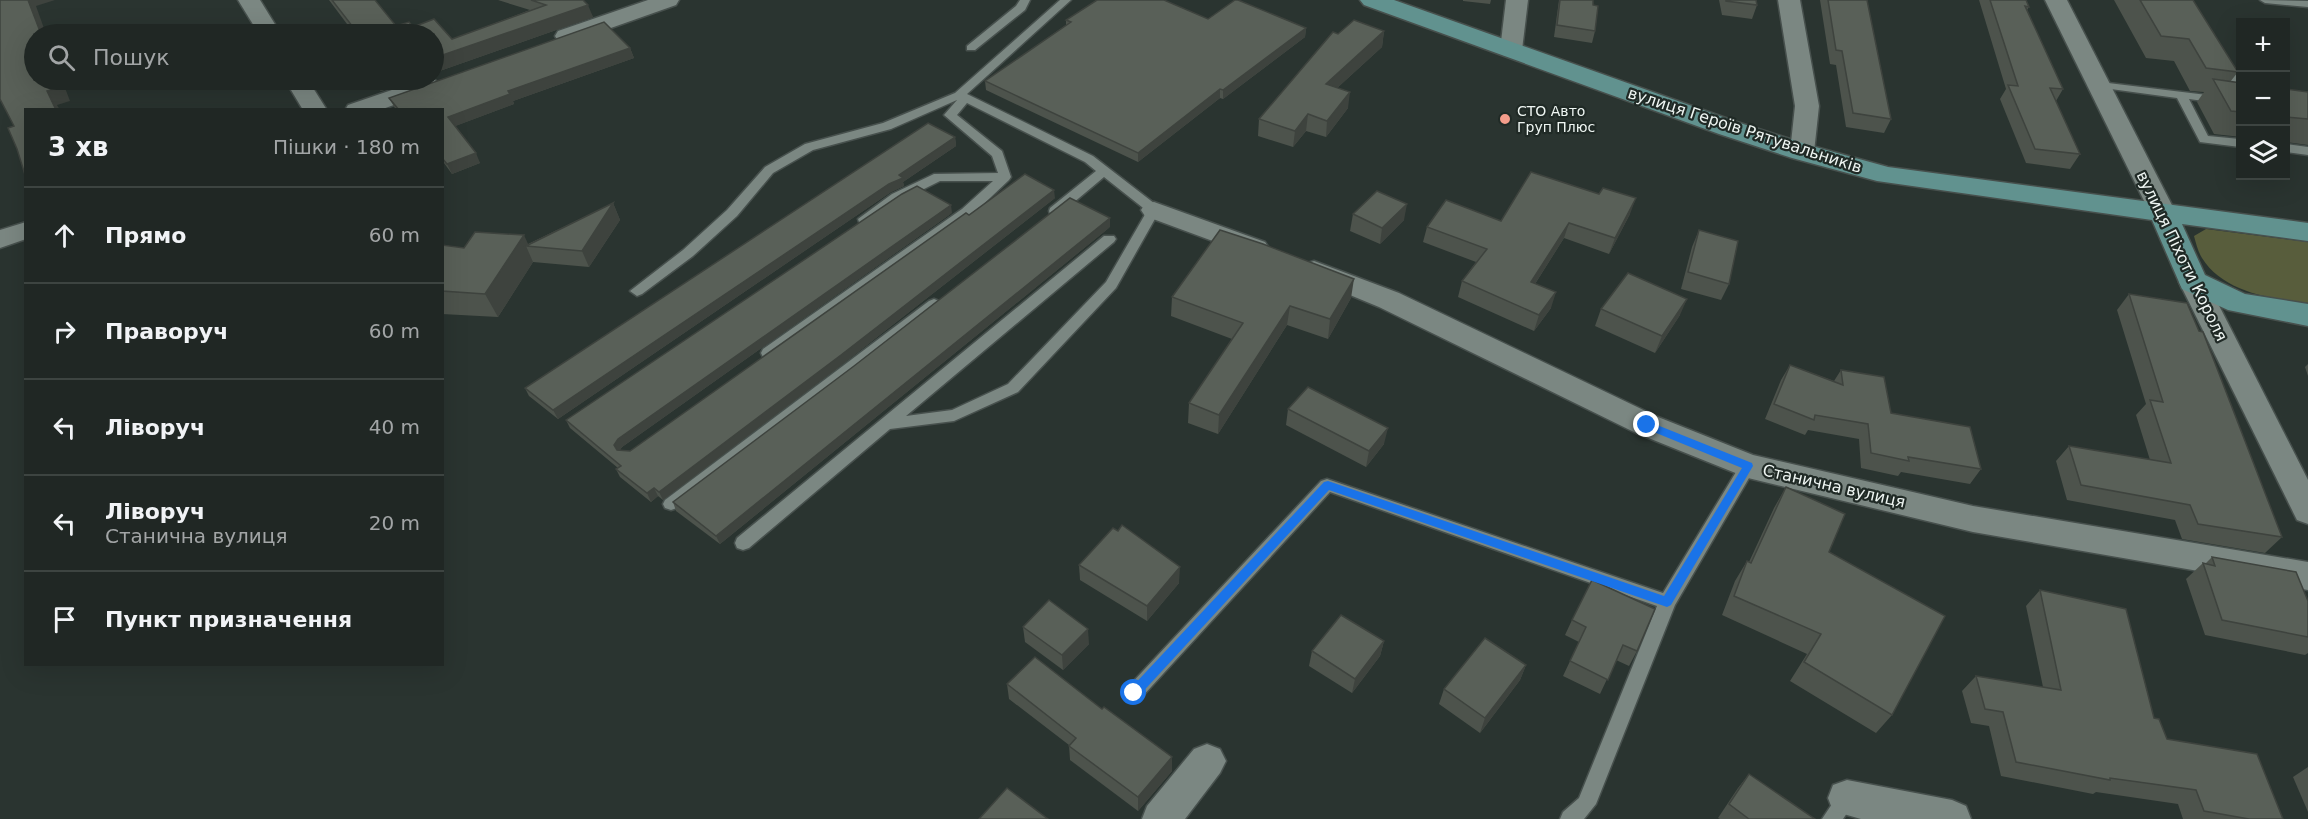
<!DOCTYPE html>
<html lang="uk">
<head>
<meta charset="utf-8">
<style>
  body { margin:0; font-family:"DejaVu Sans",sans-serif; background:#282f2c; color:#f1f3f6 }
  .controls { position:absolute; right:18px; top:18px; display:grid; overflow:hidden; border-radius:0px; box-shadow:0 6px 24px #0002 }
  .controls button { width:54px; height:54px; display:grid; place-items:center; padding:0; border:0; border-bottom:2px solid #3d4441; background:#202724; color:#f1f3f6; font:30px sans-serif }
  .stop { position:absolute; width:18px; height:18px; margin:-14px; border:4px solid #1a73e8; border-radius:50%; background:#fff }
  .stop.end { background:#1a73e8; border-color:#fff; box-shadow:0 2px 6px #0008 }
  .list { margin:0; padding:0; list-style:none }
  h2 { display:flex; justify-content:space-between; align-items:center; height:78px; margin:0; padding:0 24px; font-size:26px }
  h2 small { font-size:20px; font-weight:400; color:#a2a5a6 }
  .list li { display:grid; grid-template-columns:39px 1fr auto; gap:18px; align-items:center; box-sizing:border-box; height:96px; padding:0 24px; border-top:2px solid #3d4441 }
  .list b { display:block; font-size:22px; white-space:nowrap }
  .list p { margin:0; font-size:20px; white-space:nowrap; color:#a2a5a6 }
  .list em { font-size:20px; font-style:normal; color:#a2a5a6 }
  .icon { flex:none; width:33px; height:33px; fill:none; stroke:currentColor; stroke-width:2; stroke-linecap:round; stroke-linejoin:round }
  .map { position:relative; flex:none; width:2308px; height:819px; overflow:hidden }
  .search { position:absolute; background:#202724; box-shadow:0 6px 24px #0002; left:24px; top:24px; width:420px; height:66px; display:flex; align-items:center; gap:15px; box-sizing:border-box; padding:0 21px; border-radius:33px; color:#a2a5a6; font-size:22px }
  .panel { position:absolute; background:#202724; box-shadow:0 6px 24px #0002; left:24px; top:108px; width:420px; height:558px; border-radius:0px }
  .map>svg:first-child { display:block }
  .green { fill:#585d3c }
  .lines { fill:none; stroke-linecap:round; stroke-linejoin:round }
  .service-casing { stroke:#47504d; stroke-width:3 }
  .minor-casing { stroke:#47504d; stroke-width:3 }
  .secondary-casing { stroke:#47504d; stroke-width:3 }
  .service { fill:#7b8782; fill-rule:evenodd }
  .minor { fill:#7b8782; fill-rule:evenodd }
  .secondary { fill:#61928f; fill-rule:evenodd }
  .wall { fill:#4d534c }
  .shaded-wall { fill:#3e433e }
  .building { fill:#596058; stroke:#3e433e; stroke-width:1.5 }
  .route { fill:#1a73e8 }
  .poi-dot { fill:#f49d8b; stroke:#202a26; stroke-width:2 }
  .labels { text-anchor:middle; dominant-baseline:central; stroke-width:4.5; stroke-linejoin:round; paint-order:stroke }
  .far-poi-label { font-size:14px; fill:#eff6f3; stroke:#202a26; text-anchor:start }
  .street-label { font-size:16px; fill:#eff6f3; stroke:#202a26 }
</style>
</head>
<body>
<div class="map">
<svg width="2308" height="819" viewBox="0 0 2308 819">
  <rect width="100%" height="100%" fill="#2a3430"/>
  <path class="green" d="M2206,229L2308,242V303C2271,299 2223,292 2202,258C2198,252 2196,243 2194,236Z"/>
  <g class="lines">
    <g class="service-casing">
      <g id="service">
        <polygon points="1020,0 1030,0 1025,10 975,50 967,50 967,46 1016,6"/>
        <polygon points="1060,0 1071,0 967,94 1093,156 1159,207 1160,210 1116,288 1018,392 954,421 890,429 749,548 743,550 737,548 735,543 737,538 1104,236 1114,236 1116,239 1114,242 906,416 952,410 1008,384 1106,282 1147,211 1104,177 1060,214 1050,214 1049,211 1050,208 1096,171 1085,162 967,103 957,115 1002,151 1011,177 1009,180 972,215 773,357 763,357 761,353 763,349 962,209 993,181 940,181 902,200 869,222 859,222 858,219 892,194 934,174 998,173 992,156 944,115 957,100 891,129 813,150 773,173 737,216 693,256 642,294 637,296 630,291 683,250 727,210 765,167 805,144 883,123 955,93"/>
        <polygon points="2260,0 2308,1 2308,7 2265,3"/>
        <polygon points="2223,58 2227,59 2240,80 2240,92 2236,91 2217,61"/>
        <polygon points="2100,82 2240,99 2240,106 2189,99 2208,136 2240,139 2240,147 2200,142 2177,98 2096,87 2096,83"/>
        <polygon points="2286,144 2308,147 2308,155 2286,152"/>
        <polygon points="934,299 939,301 941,304 939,307 677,508 671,510 665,508 663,504 665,500 929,301"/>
        <polygon points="1748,460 1754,462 1756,466 1675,605 1596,804 1584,819 1560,819 1563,812 1579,798 1657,606 1330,492 1140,699 1134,701 1128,699 1125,693 1128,687 1321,481 1327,479 1333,481 1663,593 1742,462"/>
        <polygon points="1847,789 1854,792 1857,798 1843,819 1822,819 1840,792"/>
      </g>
    </g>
    <g class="minor-casing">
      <g id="minor">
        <polygon points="238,0 260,0 281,34 259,34"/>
        <polygon points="648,0 679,0 676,5 574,41 566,43 558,41 555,36 558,31"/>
        <polygon points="1506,0 1528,0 1522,50 1519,55 1511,57 1503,55 1500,50"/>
        <polygon points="1778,0 1800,0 1819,106 1814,152 1811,157 1802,159 1793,157 1790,152 1795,106"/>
        <polygon points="2045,0 2067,0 2176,213 2172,219 2163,221 2154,219 2150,213"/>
        <polygon points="285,80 308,80 327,110 303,110"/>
        <polygon points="421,80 435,80 439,85 435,90 380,110 345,110 348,105"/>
        <polygon points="1154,202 1265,242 1269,248 1265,254 1256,257 1145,216 1141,210 1145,204"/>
        <polygon points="26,222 26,239 0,248 0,230"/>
        <polygon points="1314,261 1399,293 1658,417 1753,455 1973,506 2308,562 2308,590 1973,532 1748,478 1636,433 1379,307 1304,276 1300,270 1304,264"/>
        <polygon points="2193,273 2203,275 2207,282 2308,480 2308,524 2297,520 2179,282 2183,275"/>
        <polygon points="1207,744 1220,749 1226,761 1220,773 1185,819 1142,819 1147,806 1194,749"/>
        <polygon points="1847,780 1952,800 1966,806 1971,819 1861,819 1833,811 1828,798 1833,785"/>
      </g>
    </g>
    <g class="secondary-casing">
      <polygon id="secondary" points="1360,0 1394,0 1737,122 1812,146 1888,167 2308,223 2308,241 2182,224 2205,275 2245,294 2308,304 2308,326 2228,310 2182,289 2152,220 1877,181 1792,158 1719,134 1364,5"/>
    </g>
    <use href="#service" class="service"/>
    <use href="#minor" class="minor"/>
    <use href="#secondary" class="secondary"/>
  </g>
  <g class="wall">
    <polygon points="329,0 375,0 396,26 413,27 452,39 530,10 498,0 583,0 593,17 434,73 434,34 350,28"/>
    <polygon points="1463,0 1491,0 1490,4 1463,1"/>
    <polygon points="1559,0 1593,0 1595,31 1592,43 1554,37"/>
    <polygon points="1719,0 1756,0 1757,5 1752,19 1722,15"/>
    <polygon points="1820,0 1867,0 1891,119 1884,133 1846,127 1836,65 1830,64"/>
    <polygon points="1979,0 2026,0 2029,7 2027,10 2063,89 2056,101 2080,154 2070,169 2026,163 2000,99 2006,89"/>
    <polygon points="2114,0 2193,0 2238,72 2230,82 2241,83 2241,137 2214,134 2197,102 2204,92 2190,91 2174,61 2146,58"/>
    <polygon points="1208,19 1306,28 1305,37 1223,99 1220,98 1138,162 986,90 985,81 1066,25 1066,20"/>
    <polygon points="1384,31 1382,47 1337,88 1348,108 1326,137 1306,131 1293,147 1258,136 1259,119 1338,34"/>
    <polygon points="630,48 634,58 513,101 514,104 455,126 480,163 452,174 444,163 442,164 442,110 396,110 389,98"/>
    <polygon points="371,80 415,80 381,91"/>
    <polygon points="2286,89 2308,92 2308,145 2286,142"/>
    <polygon points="955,137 956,146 903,182 904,186 891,192 558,419 529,396 525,388"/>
    <polygon points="1055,198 844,363 663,500 658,496 651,502 620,477 616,469 618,468 570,428 566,420 952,213 622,447 620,450 630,451 969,215"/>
    <polygon points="613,203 620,220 589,267 533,262 498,317 442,314 442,245 464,248 528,244"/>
    <polygon points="1353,214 1404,220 1380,244 1350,231"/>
    <polygon points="1630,214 1609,254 1564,238 1535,284 1551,308 1534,331 1458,297 1462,281 1476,262 1423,242 1427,227 1501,221"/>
    <polygon points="1110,227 720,544 676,511 673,502"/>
    <polygon points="1699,230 1729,284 1721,300 1681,289 1692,247"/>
    <polygon points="2129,294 2282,537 2265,553 2182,539 2175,520 2067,500 2056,461 2069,446 2150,460 2136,415 2146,404 2117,310"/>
    <polygon points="1172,297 1351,298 1328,339 1287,325 1218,434 1188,423 1189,403 1232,339 1171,316"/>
    <polygon points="1601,309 1680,315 1655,353 1595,326"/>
    <polygon points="2308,364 2308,376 2305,367"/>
    <polygon points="1790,365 1834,381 1841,370 1891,413 1981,469 1970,484 1901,472 1898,476 1861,468 1859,439 1808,430 1805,435 1765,419 1781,380"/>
    <polygon points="1288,409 1384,444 1366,467 1286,425"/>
    <polygon points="1786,487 1829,552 1892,715 1876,733 1790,681 1807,654 1722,615 1735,581 1747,561 1749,562 1774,508"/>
    <polygon points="2212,557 2308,601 2308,653 2305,655 2205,635 2186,579 2203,563 2205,564"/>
    <polygon points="1079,565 1179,583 1147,621 1080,580"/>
    <polygon points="2040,590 2154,718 2167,739 2283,819 2183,819 2178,804 2096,792 2093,794 2001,776 1989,726 1971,723 1962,691 1976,676 2043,687 2026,606"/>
    <polygon points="1572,620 1637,651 1629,666 1616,660 1600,694 1563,676 1579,642 1565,635"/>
    <polygon points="1023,627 1089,644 1063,670 1025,642"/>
    <polygon points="1384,641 1380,656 1352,693 1309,666 1312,651"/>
    <polygon points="1526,665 1520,680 1480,733 1439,704 1444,689"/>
    <polygon points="1007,684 1172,771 1138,811 1070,760 1069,745 1009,699"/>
    <polygon points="2308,767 2308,812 2293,777"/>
    <polygon points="1749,774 1815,819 1720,819 1718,818 1738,788"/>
  </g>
  <g class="shaded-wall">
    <polygon points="28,0 55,0 36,6 46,34 41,34"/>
    <polygon points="588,5 593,17 434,73 434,58"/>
    <polygon points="1306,28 1305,37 1223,99 1223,90"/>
    <polygon points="1384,31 1382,47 1324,100 1326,84"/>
    <polygon points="630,48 634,58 513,101 514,104 453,127 448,117 508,91"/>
    <polygon points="57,80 62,80 70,101 57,105 60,110 56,110 47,91"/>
    <polygon points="339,80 354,80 342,84"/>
    <polygon points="375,80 415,80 381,91"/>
    <polygon points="1220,89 1220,98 1138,162 1138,153"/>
    <polygon points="1350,92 1348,108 1326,137 1327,121"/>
    <polygon points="1308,114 1306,131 1293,147 1295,131"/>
    <polygon points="955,137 956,146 903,182 904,186 891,192 558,419 553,410"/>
    <polygon points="476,153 480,163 452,174 447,164"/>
    <polygon points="1054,190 1055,198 844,363 663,500 659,492"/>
    <polygon points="1636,198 1630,214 1609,254 1615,238"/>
    <polygon points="613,203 620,220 589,267 582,251"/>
    <polygon points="1407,204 1404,220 1380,244 1382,228"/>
    <polygon points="951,205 952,213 622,447 618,453 614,445 618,439"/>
    <polygon points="1110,218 1110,227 720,544 716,536"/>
    <polygon points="1569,223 1564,238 1526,298 1531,282"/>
    <polygon points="524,235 529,246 526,246 533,262 498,317 485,294"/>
    <polygon points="1354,279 1351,298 1328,339 1330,319"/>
    <polygon points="1556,292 1551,308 1534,331 1539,315"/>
    <polygon points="1687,299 1680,315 1655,353 1662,336"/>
    <polygon points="1290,306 1287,325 1218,434 1219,415"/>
    <polygon points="1388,428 1384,444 1366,467 1369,451"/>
    <polygon points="654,488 658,496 651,502 647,493"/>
    <polygon points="1180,567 1179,583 1147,621 1147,606"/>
    <polygon points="1088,629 1089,644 1063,670 1062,655"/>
    <polygon points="1384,641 1380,656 1352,693 1355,679"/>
    <polygon points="1526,665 1520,680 1480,733 1485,718"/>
    <polygon points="1172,757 1172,771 1138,811 1138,797"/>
  </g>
  <g class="building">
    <polygon points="0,0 28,0 41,34 34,34 34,80 57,80 60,87 47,91 56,110 26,110 26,178 17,149 8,128 14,126 0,99"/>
    <polygon points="332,0 375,0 396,26 409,22 413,27 434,19 452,39 546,5 531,0 583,0 588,5 434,58 434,34 329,34 353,27"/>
    <polygon points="1097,0 1164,0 1208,19 1235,0 1238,0 1306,28 1223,90 1220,89 1138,153 985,81 1071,22 1066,20"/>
    <polygon points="1560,0 1593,0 1593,5 1598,6 1595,31 1557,25"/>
    <polygon points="1726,0 1756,0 1757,5 1726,1"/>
    <polygon points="1828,0 1867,0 1891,119 1853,113 1842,51 1836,50"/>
    <polygon points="1990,0 2026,0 2029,7 2025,6 2063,89 2050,88 2080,154 2035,149 2008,85 2018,86"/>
    <polygon points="2140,0 2193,0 2238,72 2206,68 2189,39 2161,36"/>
    <polygon points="1354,20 1384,31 1326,84 1350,92 1327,121 1308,114 1295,131 1259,119 1333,32 1338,34"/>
    <polygon points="604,22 630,48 508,91 510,94 448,117 476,153 447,164 442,158 442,110 399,110 389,98"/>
    <polygon points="2213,79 2241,83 2241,112 2231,111"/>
    <polygon points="2286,89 2308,92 2308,119 2286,117"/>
    <polygon points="928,123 955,137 899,175 903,178 889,184 553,410 525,388"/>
    <polygon points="1531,172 1599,194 1603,188 1636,198 1615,238 1569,223 1531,282 1556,292 1539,315 1462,281 1487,249 1427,227 1446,200 1501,221"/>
    <polygon points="1025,174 1054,190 841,355 659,492 654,488 647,493 616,469 621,466 566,420 902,194 917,186 951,205 618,439 614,445 617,450 630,451 966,213 969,215"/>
    <polygon points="1377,191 1407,204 1382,228 1353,214"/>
    <polygon points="1070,198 1110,218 716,536 673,502 854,366"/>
    <polygon points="613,203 582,251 526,246"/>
    <polygon points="1220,230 1263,244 1354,279 1330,319 1290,306 1219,415 1189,403 1243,323 1172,297"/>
    <polygon points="1699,230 1738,241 1729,284 1688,272"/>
    <polygon points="475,232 524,235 485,294 442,291 442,245 464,248"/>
    <polygon points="1628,273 1687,299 1662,336 1601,309"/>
    <polygon points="2129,294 2187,303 2199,331 2203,332 2282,537 2198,524 2190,505 2081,485 2069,446 2171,463 2150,400 2163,402"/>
    <polygon points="1790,365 1843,385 1841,370 1884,377 1891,413 1970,427 1981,469 1908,457 1909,461 1871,453 1868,424 1815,415 1814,420 1774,404"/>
    <polygon points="1308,387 1388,428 1369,451 1288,409"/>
    <polygon points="1786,487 1845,514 1829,552 1945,616 1892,715 1804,662 1821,634 1734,596 1747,561 1751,563"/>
    <polygon points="1122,525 1180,567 1147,606 1079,565 1113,528 1118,531"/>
    <polygon points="2212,557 2296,572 2308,601 2308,637 2222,620 2203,563 2215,566"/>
    <polygon points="1592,580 1655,609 1637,651 1623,645 1608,680 1570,661 1586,627 1572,620"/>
    <polygon points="2040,590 2126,609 2154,718 2159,719 2167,739 2257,754 2283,819 2249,819 2204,811 2196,790 2110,778 2110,780 2016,762 2003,712 1985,709 1976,676 2061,690"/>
    <polygon points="1049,600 1088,629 1062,655 1023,627"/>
    <polygon points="1341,615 1384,641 1355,679 1312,651"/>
    <polygon points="1485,638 1526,665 1485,718 1444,689"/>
    <polygon points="1035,657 1102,709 1104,707 1172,757 1138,797 1069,746 1076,738 1007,684"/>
    <polygon points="1749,774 1815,819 1749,819 1729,804"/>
    <polygon points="1007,788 1048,819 979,819"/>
  </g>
  <polygon class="route" points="1647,421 1752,463 1753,466 1671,605 1667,607 1329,490 1138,697 1130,697 1130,689 1324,482 1328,481 1664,596 1742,468 1644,428 1642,425"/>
  <circle class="poi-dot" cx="1505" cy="119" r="6"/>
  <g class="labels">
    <g class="far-poi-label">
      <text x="1517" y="111">СТО Авто<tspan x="1517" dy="16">Груп Плюс</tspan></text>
    </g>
    <g class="street-label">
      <text transform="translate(1745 130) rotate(18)">вулиця Героїв Рятувальників</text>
      <text transform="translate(2182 256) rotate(64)">вулиця Піхоти Короля</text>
      <text transform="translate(1834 486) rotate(13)">Станична вулиця</text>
    </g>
  </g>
</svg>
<div class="controls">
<button>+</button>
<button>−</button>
<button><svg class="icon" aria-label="layers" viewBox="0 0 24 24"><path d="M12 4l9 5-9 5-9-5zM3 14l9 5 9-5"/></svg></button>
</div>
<div class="stop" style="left:1134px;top:693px"></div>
<div class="stop end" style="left:1647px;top:425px"></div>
<div class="search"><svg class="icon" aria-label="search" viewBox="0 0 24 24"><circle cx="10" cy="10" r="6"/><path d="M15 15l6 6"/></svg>Пошук</div>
<section class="panel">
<h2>3 хв<small>Пішки · 180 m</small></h2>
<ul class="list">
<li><svg class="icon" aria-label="ahead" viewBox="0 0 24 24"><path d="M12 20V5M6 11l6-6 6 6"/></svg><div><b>Прямо</b></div><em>60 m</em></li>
<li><svg class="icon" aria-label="right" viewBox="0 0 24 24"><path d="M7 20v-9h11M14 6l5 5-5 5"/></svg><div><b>Праворуч</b></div><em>60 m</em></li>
<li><svg class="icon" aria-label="left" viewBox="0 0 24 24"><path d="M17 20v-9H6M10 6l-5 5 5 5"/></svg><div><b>Ліворуч</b></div><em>40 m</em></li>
<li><svg class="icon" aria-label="left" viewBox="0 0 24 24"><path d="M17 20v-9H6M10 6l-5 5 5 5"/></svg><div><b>Ліворуч</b><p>Станична вулиця</p></div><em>20 m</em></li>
<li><svg class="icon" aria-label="arrive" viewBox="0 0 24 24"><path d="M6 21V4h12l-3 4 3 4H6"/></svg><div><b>Пункт призначення</b></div></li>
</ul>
</section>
</div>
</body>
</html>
